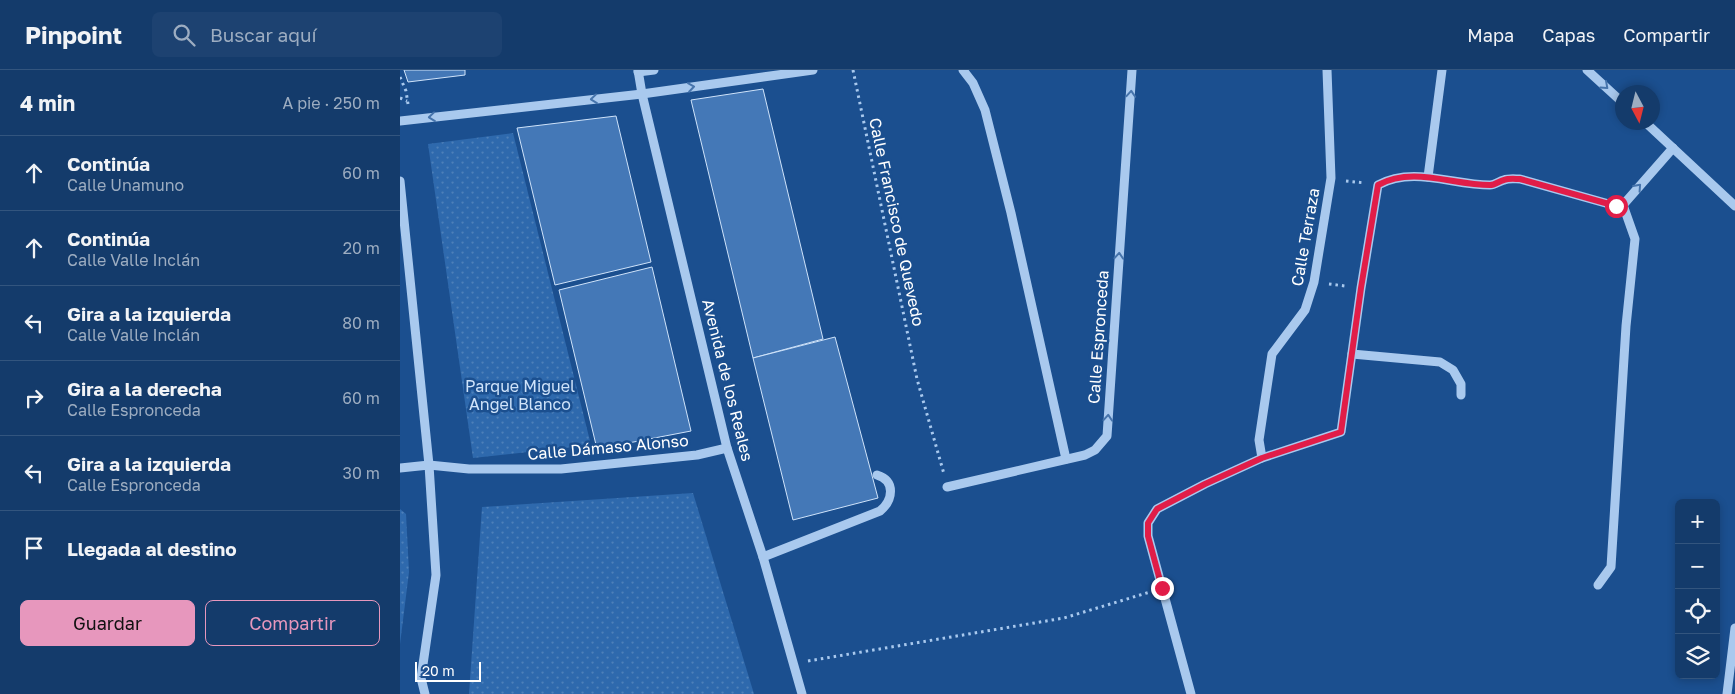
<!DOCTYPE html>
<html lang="es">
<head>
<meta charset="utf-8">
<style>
  body { margin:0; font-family:"Golos Text",sans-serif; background:#1d4271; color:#f1f3f6 }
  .controls { position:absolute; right:15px; bottom:15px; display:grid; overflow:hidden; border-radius:8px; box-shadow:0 2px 8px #0003 }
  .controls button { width:45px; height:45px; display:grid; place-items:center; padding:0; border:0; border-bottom:1px solid #33557e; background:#143b6b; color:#f1f3f6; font:25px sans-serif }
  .compass { position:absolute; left:1215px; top:15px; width:45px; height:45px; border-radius:50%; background:#143b6b; box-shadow:0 2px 8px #0003; rotate:173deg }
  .scale { position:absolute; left:15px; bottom:12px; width:66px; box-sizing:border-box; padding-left:5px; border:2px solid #fff; border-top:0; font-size:14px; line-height:18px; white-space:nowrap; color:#fff; -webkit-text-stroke:4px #1b4f8f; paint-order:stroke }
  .stop { position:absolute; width:15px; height:15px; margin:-11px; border:4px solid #e11d48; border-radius:50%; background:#fff }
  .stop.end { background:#e11d48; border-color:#fff; box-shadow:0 1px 5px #0008 }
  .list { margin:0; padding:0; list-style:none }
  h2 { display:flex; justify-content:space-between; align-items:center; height:65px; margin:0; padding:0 20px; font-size:21px }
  h2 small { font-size:16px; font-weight:400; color:#9dadc1 }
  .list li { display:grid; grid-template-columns:32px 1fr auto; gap:15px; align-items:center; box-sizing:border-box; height:75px; padding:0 20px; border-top:1px solid #33557e }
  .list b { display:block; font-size:19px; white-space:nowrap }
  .list p { margin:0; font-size:16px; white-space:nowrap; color:#9dadc1 }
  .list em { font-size:16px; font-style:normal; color:#9dadc1 }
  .actions { display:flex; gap:10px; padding:15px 20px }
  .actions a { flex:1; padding:11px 0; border:1px solid #e797bd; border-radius:8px; text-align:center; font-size:18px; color:#e797bd }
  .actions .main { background:#e797bd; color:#111 }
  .icon { flex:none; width:28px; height:28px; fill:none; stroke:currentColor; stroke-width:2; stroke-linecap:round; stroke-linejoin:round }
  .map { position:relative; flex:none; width:1335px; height:624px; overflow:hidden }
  header { display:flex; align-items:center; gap:30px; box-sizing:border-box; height:70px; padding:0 25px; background:#143b6b; border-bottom:1px solid #33557e }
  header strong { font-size:24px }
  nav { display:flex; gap:28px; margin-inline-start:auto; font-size:18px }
  .search { width:350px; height:45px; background:#1d4271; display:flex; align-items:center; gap:12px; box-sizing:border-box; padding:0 18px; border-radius:8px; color:#9dadc1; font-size:19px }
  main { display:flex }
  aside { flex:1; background:#143b6b }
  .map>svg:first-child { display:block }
  .green { fill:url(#green-dots) }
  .building { fill:#4478b7; stroke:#cfe3fa }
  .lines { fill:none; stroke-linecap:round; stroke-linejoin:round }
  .path { stroke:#a9c9ee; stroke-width:3; stroke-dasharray:2.5 4; stroke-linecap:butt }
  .minor { stroke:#a9c9ee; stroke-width:9 }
  .oneway { stroke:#4674ac }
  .route { stroke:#e11d48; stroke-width:6 }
  .labels { text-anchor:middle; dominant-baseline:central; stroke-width:5; stroke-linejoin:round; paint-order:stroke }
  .street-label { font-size:16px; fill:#fff; stroke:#1b4f8f }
  .park-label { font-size:16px; fill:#cfe3fa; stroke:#1b4f8f }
</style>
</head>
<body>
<header>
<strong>Pinpoint</strong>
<div class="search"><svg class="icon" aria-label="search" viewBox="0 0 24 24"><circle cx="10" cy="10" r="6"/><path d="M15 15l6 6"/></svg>Buscar aquí</div>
<nav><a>Mapa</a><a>Capas</a><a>Compartir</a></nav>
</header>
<main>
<aside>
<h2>4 min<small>A pie · 250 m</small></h2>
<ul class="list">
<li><svg class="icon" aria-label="ahead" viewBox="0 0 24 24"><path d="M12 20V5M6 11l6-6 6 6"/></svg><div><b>Continúa</b><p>Calle Unamuno</p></div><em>60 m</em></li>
<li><svg class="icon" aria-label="ahead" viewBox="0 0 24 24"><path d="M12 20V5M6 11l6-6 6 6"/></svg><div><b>Continúa</b><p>Calle Valle Inclán</p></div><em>20 m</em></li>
<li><svg class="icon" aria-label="left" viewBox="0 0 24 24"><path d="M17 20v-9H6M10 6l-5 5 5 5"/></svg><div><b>Gira a la izquierda</b><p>Calle Valle Inclán</p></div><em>80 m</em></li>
<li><svg class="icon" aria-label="right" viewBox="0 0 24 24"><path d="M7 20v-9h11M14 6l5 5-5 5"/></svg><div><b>Gira a la derecha</b><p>Calle Espronceda</p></div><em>60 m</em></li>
<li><svg class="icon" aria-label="left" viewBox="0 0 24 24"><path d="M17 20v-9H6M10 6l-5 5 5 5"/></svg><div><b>Gira a la izquierda</b><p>Calle Espronceda</p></div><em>30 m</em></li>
<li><svg class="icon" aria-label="arrive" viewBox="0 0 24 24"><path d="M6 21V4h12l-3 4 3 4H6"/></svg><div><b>Llegada al destino</b></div></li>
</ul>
<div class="actions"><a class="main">Guardar</a><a>Compartir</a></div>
</aside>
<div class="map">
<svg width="1335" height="624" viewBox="0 0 1335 624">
  <defs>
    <pattern id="green-dots" width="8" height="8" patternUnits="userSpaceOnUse" patternTransform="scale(1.25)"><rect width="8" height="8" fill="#2e69ad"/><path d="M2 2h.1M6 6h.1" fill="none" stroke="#4d80b9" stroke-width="1.8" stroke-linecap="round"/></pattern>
  </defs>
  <rect width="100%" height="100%" fill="#1b4f8f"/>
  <g class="green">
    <polygon points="113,63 191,375 73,388 28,74"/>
    <polygon points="293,423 354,624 69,624 82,437"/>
    <polygon points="0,439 6,444 9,502 0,574"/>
  </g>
  <g class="building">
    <polygon points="4,0 65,0 65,5 8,12"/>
    <polygon points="363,19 423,269 353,288 291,30"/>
    <polygon points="216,46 251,192 155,215 117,58"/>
    <polygon points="252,197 291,361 197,379 159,220"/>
    <polygon points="435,267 478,428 393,450 353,288"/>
  </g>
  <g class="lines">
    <g class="path">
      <polyline points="453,0 517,309 544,404"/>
      <polyline points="0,7 6,21 8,34"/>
      <polyline points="0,28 7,31"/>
      <polyline points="946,111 965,113"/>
      <polyline points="929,214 945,216"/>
      <polyline points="408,591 664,548 750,522"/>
    </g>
    <g class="minor">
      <polyline points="238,0 242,24 327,378 363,487 402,624"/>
      <polyline points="563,0 573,13 585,40 611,143 666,389"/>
      <polyline points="1187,0 1222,32"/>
      <polyline points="238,2 254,0"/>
      <polyline points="0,51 242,24 413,0"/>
      <polyline points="1245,52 1335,136"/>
      <polyline points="1028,107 1042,0"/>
      <polyline points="0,111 29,395 36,505 21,608 25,624"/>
      <polyline points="952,284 1040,292 1053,300 1061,314 1061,325"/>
      <polyline points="862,388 859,370 872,284 905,240 914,212 931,108 927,0"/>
      <polyline points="0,398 29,395 69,399 161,399 297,385 327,378"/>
      <polyline points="547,417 685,385 695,380 707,366 732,0"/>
      <path d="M363,487L480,441C493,430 496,411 477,405"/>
      <polyline points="1198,515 1211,497 1226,256 1235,169 1223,135"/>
      <path d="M791,624L748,466V453L757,439L805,414L862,388L941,362L961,218L978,115C1013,96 1052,115 1090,115C1095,115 1099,111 1104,110C1109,108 1115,109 1120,109L1216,136L1223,135L1273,78"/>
      <polyline points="1327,624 1335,558"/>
    </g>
  </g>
  <defs><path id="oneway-chevron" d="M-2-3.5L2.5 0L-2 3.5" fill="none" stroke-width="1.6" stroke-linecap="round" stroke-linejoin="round" transform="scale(1.25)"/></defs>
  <g class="oneway">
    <use href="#oneway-chevron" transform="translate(1205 16) rotate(42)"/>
    <use href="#oneway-chevron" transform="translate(291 17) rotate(-8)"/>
    <use href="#oneway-chevron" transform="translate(731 24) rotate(-86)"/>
    <use href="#oneway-chevron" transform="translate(194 29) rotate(174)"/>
    <use href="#oneway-chevron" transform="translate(32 47) rotate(174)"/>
    <use href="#oneway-chevron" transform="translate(1238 117) rotate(-48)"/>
    <use href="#oneway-chevron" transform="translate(719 186) rotate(-86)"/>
    <use href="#oneway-chevron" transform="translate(708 348) rotate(-86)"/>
  </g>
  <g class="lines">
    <path class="route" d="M762,518L748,466V453L757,439L805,414L862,388L941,362L961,218L978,115C1013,96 1052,115 1090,115C1095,115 1099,111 1104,110C1109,108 1115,109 1120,109L1216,136"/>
  </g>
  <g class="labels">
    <g class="street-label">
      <text transform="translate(497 152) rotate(78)">Calle Francisco de Quevedo</text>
      <text transform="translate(905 167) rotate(-80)">Calle Terraza</text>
      <text transform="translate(698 267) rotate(-86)">Calle Espronceda</text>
      <text transform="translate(328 310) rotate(76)">Avenida de los Reales</text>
      <text transform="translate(208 377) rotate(-5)">Calle Dámaso Alonso</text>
    </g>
    <g class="park-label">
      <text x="120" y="316">Parque Miguel<tspan x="120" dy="18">Angel Blanco</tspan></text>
    </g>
  </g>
</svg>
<div class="controls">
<button>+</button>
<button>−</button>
<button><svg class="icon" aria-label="locate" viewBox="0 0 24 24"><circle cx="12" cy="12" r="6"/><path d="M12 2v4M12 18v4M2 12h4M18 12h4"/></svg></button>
<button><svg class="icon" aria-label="layers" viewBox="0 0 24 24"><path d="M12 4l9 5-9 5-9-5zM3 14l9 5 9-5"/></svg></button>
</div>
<svg class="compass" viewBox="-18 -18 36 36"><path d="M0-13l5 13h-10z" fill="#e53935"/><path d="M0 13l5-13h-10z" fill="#9dadc1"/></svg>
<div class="scale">20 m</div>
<div class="stop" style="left:1216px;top:136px"></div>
<div class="stop end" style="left:762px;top:518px"></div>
</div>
</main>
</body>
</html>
